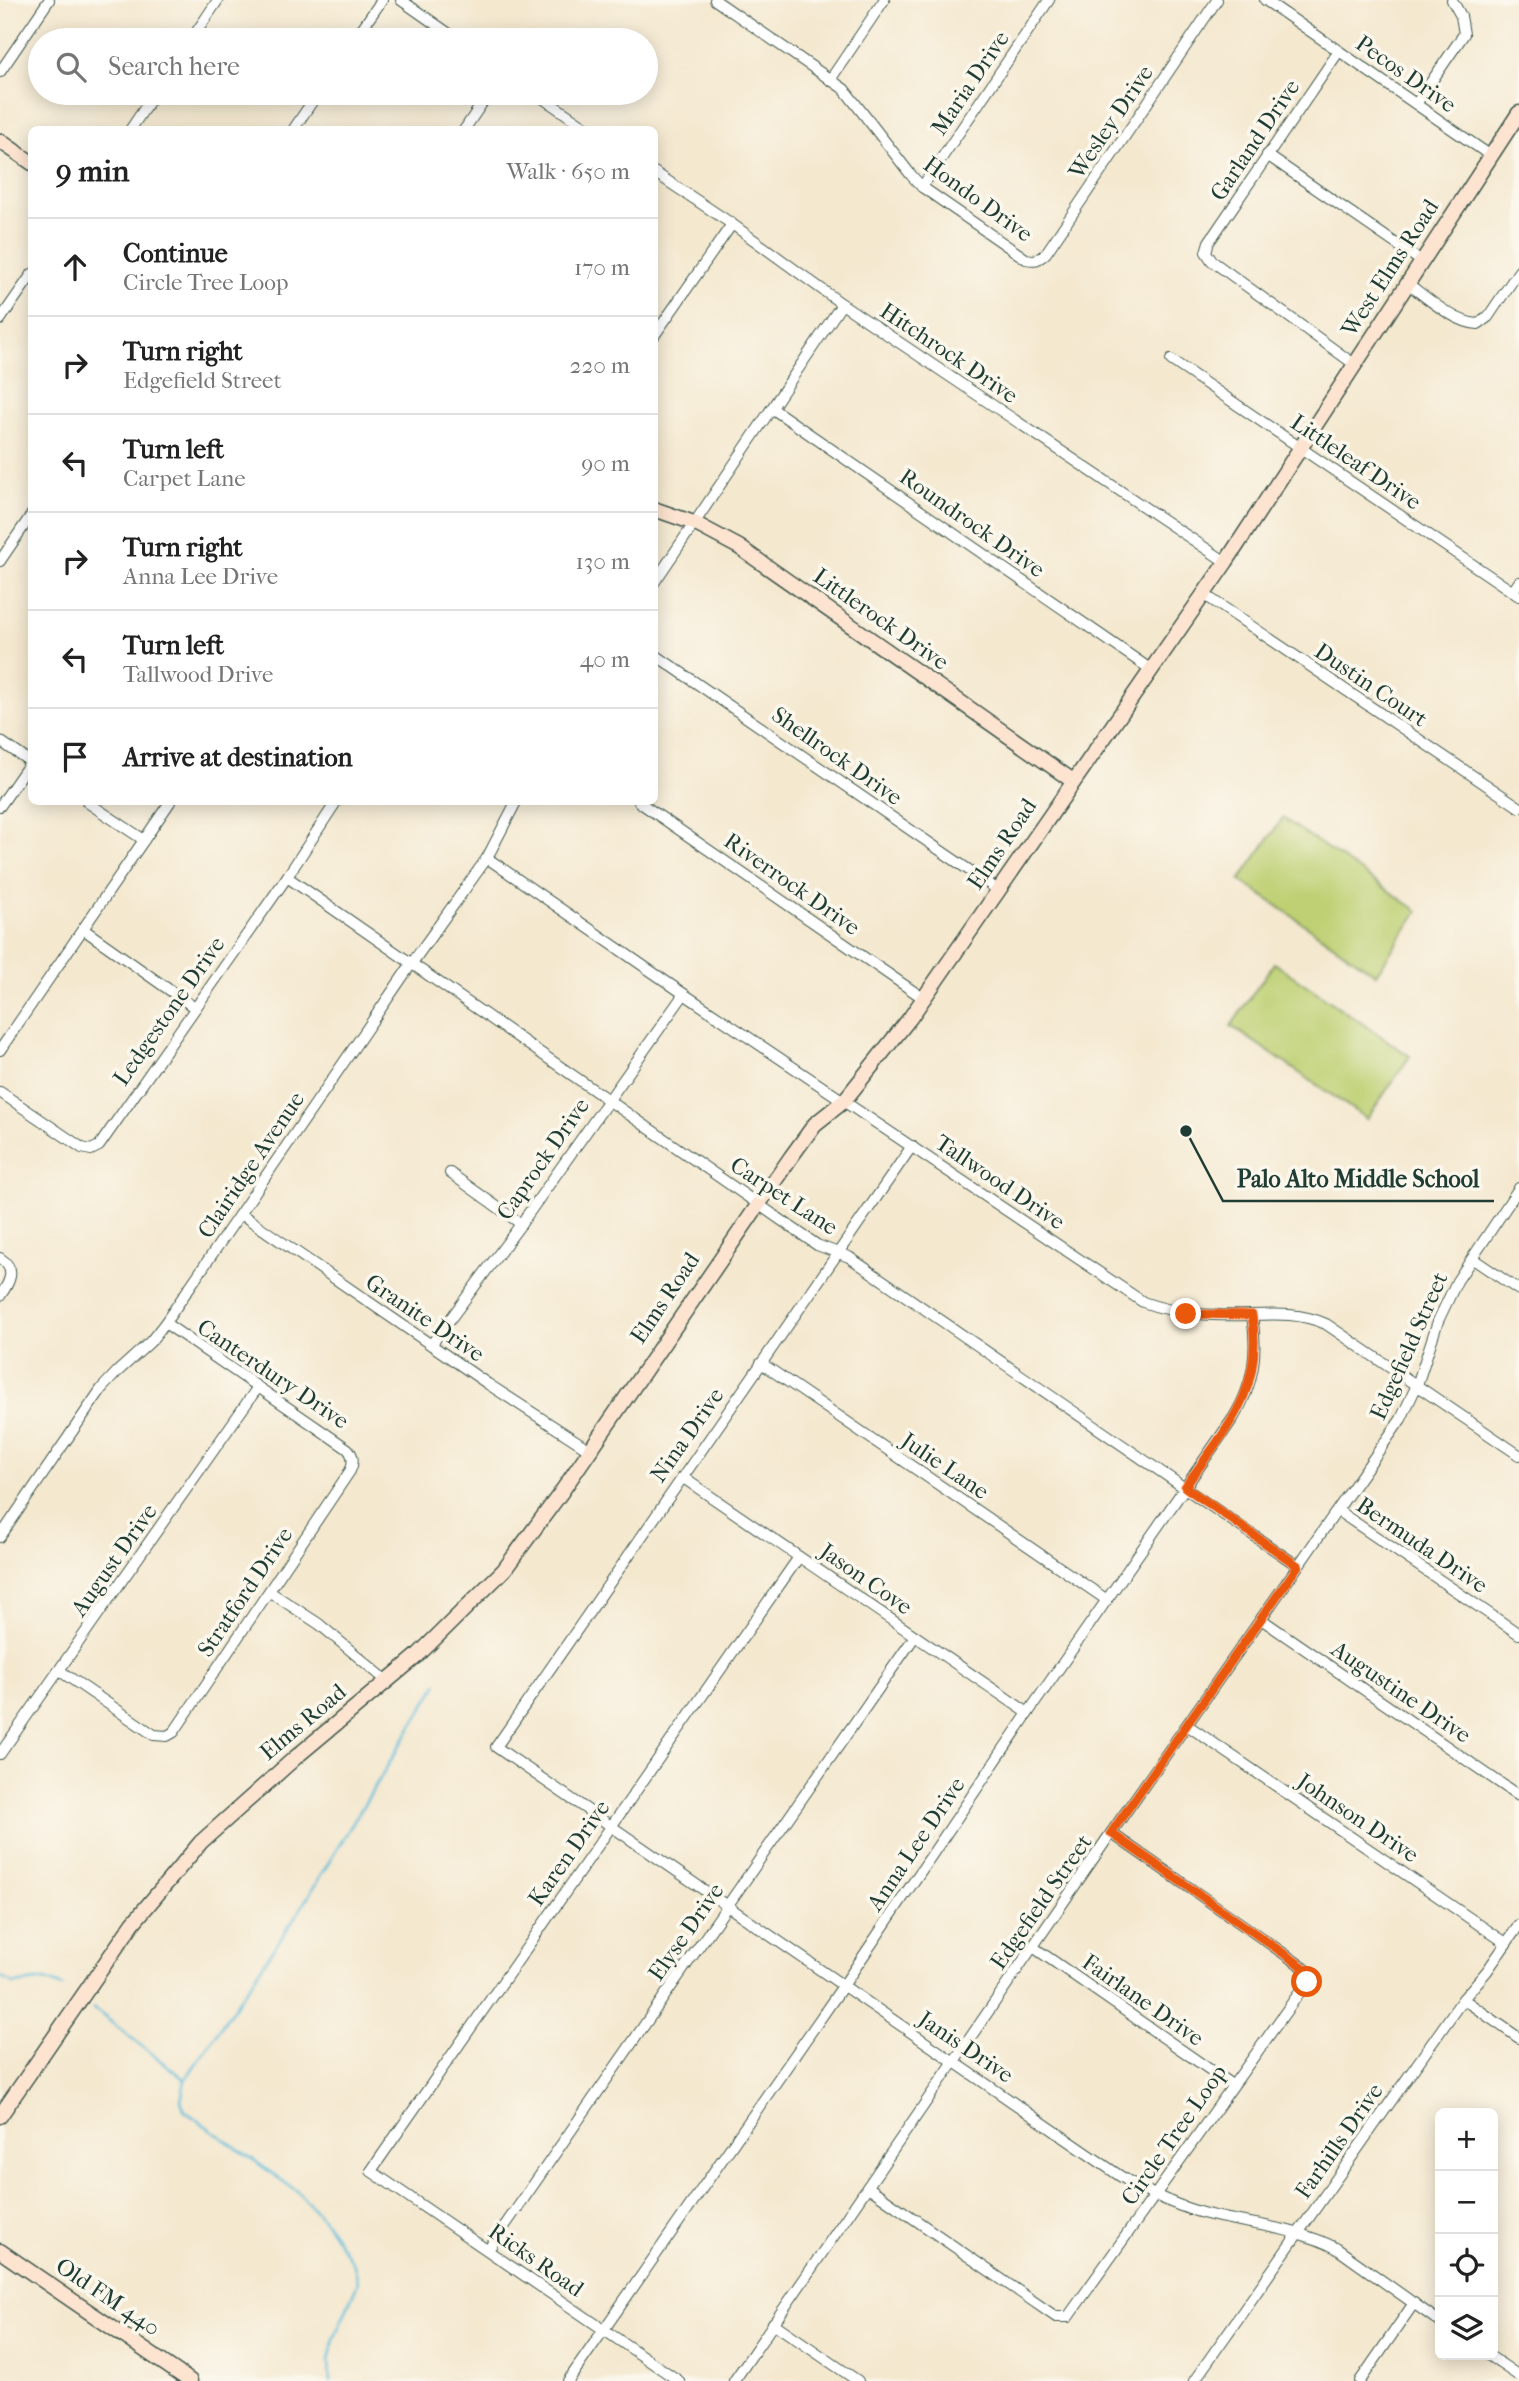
<!DOCTYPE html>
<html lang="en">
<head>
<meta charset="utf-8">
<style>
  body { margin:0; font-family:"IM FELL French Canon",serif; background:#f2f2f2; color:#222 }
  .controls { position:absolute; right:21px; bottom:21px; display:grid; overflow:hidden; border-radius:10px; box-shadow:0 4px 18px #0003 }
  .controls button { width:63px; height:63px; display:grid; place-items:center; padding:0; border:0; border-bottom:2px solid #e0e0e0; background:#fff; color:#222; font:35px sans-serif }
  .stop { position:absolute; width:21px; height:21px; margin:-16px; border:5px solid #ea580c; border-radius:50%; background:#fff }
  .stop.end { background:#ea580c; border-color:#fff; box-shadow:0 2px 7px #0008 }
  .list { margin:0; padding:0; list-style:none }
  h2 { display:flex; justify-content:space-between; align-items:center; height:91px; margin:0; padding:0 28px; font-size:30px }
  h2 small { font-size:23px; font-weight:400; color:#767676 }
  .list li { display:grid; grid-template-columns:46px 1fr auto; gap:21px; align-items:center; box-sizing:border-box; height:98px; padding:0 28px; border-top:2px solid #e0e0e0 }
  .list b { display:block; font-size:26px; white-space:nowrap }
  .list p { margin:0; font-size:23px; white-space:nowrap; color:#767676 }
  .list em { font-size:23px; font-style:normal; color:#767676 }
  .icon { flex:none; width:38px; height:38px; fill:none; stroke:currentColor; stroke-width:2; stroke-linecap:round; stroke-linejoin:round }
  .map { position:relative; flex:none; width:1519px; height:2381px; overflow:hidden }
  .search { position:absolute; background:#fff; box-shadow:0 4px 18px #0003; left:28px; top:28px; width:630px; height:77px; display:flex; align-items:center; gap:18px; box-sizing:border-box; padding:0 24px; border-radius:38px; color:#767676; font-size:26px }
  .panel { position:absolute; background:#fff; box-shadow:0 4px 18px #0003; left:28px; top:126px; width:630px; height:679px; border-radius:10px }
  .map>svg:first-child { display:block }
  .green { fill:#bed073; stroke:#6e8654; stroke-width:2 }
  .lines { fill:none; stroke-linecap:round; stroke-linejoin:round }
  .stream { stroke:#5cbbda; stroke-width:2.5 }
  .street-casing { stroke:#3f574b; stroke-width:12 }
  .secondary-casing { stroke:#3f574b; stroke-width:17 }
  .street { stroke:#fff; stroke-width:10 }
  .secondary { stroke:#fde4d1; stroke-width:14 }
  .route { stroke:#ea580c; stroke-width:9 }
  .labels { text-anchor:middle; dominant-baseline:central; stroke-width:7; stroke-linejoin:round; paint-order:stroke }
  .street-label { font-size:23px; fill:#1f3d34; stroke:#fbf7ec }
  .leader { fill:none; stroke:#1f3d34; stroke-width:2.5 }
  .callout-dot { fill:#1f3d34; stroke:#fbf7ec; stroke-width:2.5 }
  .callout-label { font-size:24px; text-anchor:middle; font-weight:bold; fill:#1f3d34; stroke:#fbf7ec; stroke-width:7; stroke-linejoin:round; paint-order:stroke }
</style>
</head>
<body>
<div class="map">
<svg width="1519" height="2381" viewBox="0 0 1519 2381">
  <rect width="100%" height="100%" fill="#fbf7ec"/>
  <filter id="ink" filterUnits="userSpaceOnUse"><feTurbulence type="fractalNoise" baseFrequency=".0143" numOctaves="2"/><feDisplacementMap in="SourceGraphic" scale="14" xChannelSelector="R" yChannelSelector="G"/><feConvolveMatrix kernelMatrix="1 2 1 2 8 2 1 2 1" color-interpolation-filters="sRGB"/></filter>
  <filter id="wash" filterUnits="userSpaceOnUse"><feTurbulence type="fractalNoise" baseFrequency=".00686" numOctaves="4" result="noise"/><feDisplacementMap in="SourceGraphic" scale="28" xChannelSelector="R" yChannelSelector="G"/><feGaussianBlur stdDeviation="1.57" result="paint"/><feColorMatrix in="noise" values="0 0 0 0 0 0 0 0 0 0 0 0 0 0 0 0 0 1.4 0 .05"/><feComposite in="paint" operator="in"/></filter>
  <g filter="url(#wash)">
    <rect width="100%" height="100%" fill="#f4e8cf"/>
    <g class="green">
      <polygon points="1283,818 1418,911 1376,974 1240,880"/>
      <polygon points="1274,963 1410,1056 1367,1119 1231,1026"/>
    </g>
    <g class="lines">
      <g class="stream">
        <polyline points="0,1977 14,1984 45,1980 63,1987"/>
        <polyline points="93,2008 184,2079"/>
        <polyline points="330,2381 329,2360 334,2339 358,2282 354,2265 324,2220 298,2192 185,2111 181,2101 185,2080 298,1913 438,1683"/>
      </g>
    </g>
  </g>
  <g filter="url(#ink)">
    <g class="lines">
      <g class="street-casing">
        <g id="street">
          <polyline points="401,0 458,40"/>
          <path d="M715,0L844,89L911,175L922,187L1026,259C1035,261 1039,260 1046,253L1217,0"/>
          <polyline points="1265,0 1491,156"/>
          <polyline points="191,40 218,0"/>
          <polyline points="354,40 382,0"/>
          <polyline points="1339,51 1209,242 1206,252 1212,261 1354,364"/>
          <polyline points="0,72 49,0"/>
          <polyline points="830,80 884,0"/>
          <polyline points="535,93 590,130"/>
          <polyline points="1416,104 1464,34 1461,16 1452,0"/>
          <polyline points="130,130 155,93"/>
          <polyline points="293,130 318,93"/>
          <polyline points="464,130 489,93"/>
          <polyline points="1267,155 1421,261"/>
          <polyline points="654,172 732,224 842,304 1226,562"/>
          <polyline points="922,187 1049,0"/>
          <path d="M1407,283C1426,297 1455,323 1478,324L1488,317L1519,271"/>
          <polyline points="0,320 32,274"/>
          <polyline points="654,336 732,224"/>
          <polyline points="1171,360 1519,596"/>
          <polyline points="773,409 1150,669"/>
          <polyline points="0,561 32,514"/>
          <polyline points="654,583 842,304"/>
          <polyline points="1513,591 1519,582"/>
          <polyline points="1202,593 1519,807"/>
          <polyline points="654,654 998,890"/>
          <polyline points="0,741 32,763"/>
          <polyline points="87,802 144,840"/>
          <polyline points="639,802 923,998"/>
          <polyline points="0,806 32,760"/>
          <path d="M487,858L684,994L1143,1302C1178,1315 1214,1316 1251,1315C1278,1314 1301,1313 1326,1324L1519,1455"/>
          <polyline points="287,877 817,1245 849,1257 1298,1566"/>
          <polyline points="83,929 195,1008"/>
          <polyline points="0,1050 170,802"/>
          <polyline points="0,1092 82,1148 91,1150 99,1146 287,877 336,802"/>
          <path d="M912,1146L496,1747L1120,2176C1145,2191 1171,2204 1199,2212C1245,2225 1293,2226 1336,2248L1440,2322"/>
          <polyline points="450,1173 521,1224"/>
          <polyline points="241,1214 488,1384 590,1450"/>
          <path d="M0,1258C17,1269 10,1282 0,1296"/>
          <polyline points="1473,1259 1519,1290"/>
          <polyline points="431,1345 521,1224 684,994"/>
          <polyline points="761,1363 1107,1600"/>
          <polyline points="682,1477 1028,1713"/>
          <polyline points="1338,1511 1519,1634"/>
          <polyline points="0,1537 102,1388 117,1372 150,1342 165,1323 412,963 487,858 516,802"/>
          <polyline points="270,1592 319,1624 387,1681"/>
          <polyline points="1261,1619 1519,1796"/>
          <path d="M60,1671L154,1735L167,1736L174,1732L350,1471C354,1463 354,1456 348,1449L165,1323"/>
          <polyline points="1187,1725 1506,1943"/>
          <polyline points="0,1754 258,1387"/>
          <polyline points="1033,1947 1232,2085"/>
          <polyline points="1463,1999 1519,2038"/>
          <polyline points="868,2187 1056,2317 1068,2317 1307,1982 1307,1970 1303,1967 1111,1833"/>
          <polyline points="488,2250 915,1636"/>
          <polyline points="773,2323 858,2381"/>
          <polyline points="1488,2355 1519,2376"/>
          <path d="M568,2381L843,1986L1028,1713L1234,1417C1254,1384 1258,1353 1252,1315"/>
          <polyline points="679,2381 371,2171 799,1557"/>
          <polyline points="734,2381 1111,1833 1401,1419 1417,1385 1438,1321 1448,1300 1457,1281 1519,1188"/>
          <polyline points="1194,2381 1463,1999 1487,1971 1519,1925"/>
          <polyline points="1360,2381 1414,2303"/>
        </g>
      </g>
      <g class="secondary-casing">
        <g id="secondary">
          <polyline points="0,141 32,163"/>
          <polyline points="654,509 694,523 739,547 1073,781"/>
          <polyline points="0,2116 133,1923 201,1842 296,1757 417,1656 504,1570 560,1494 791,1157 815,1124 844,1101 910,1018 1226,562 1519,113"/>
          <polyline points="0,2251 190,2381"/>
        </g>
      </g>
      <use href="#street" class="street"/>
      <use href="#secondary" class="secondary"/>
    </g>
  </g>
  <g class="lines" filter="url(#ink)">
    <path class="route" d="M1186,1314L1252,1315C1264,1393 1226,1428 1185,1487L1298,1566L1111,1833L1303,1967L1307,1970V1982"/>
  </g>
  <g class="labels">
    <g class="street-label">
      <text transform="translate(1406 74) rotate(35)">Pecos Drive</text>
      <text transform="translate(970 83) rotate(-56)">Maria Drive</text>
      <text transform="translate(1111 122) rotate(-56)">Wesley Drive</text>
      <text transform="translate(1255 140) rotate(-56)">Garland Drive</text>
      <text transform="translate(978 199) rotate(36)">Hondo Drive</text>
      <text transform="translate(1390 268) rotate(-57)">West Elms Road</text>
      <text transform="translate(949 353) rotate(34)">Hitchrock Drive</text>
      <text transform="translate(1356 462) rotate(34)">Littleleaf Drive</text>
      <text transform="translate(972 523) rotate(35)">Roundrock Drive</text>
      <text transform="translate(881 619) rotate(35)">Littlerock Drive</text>
      <text transform="translate(1371 685) rotate(34)">Dustin Court</text>
      <text transform="translate(837 756) rotate(35)">Shellrock Drive</text>
      <text transform="translate(1002 844) rotate(-56)">Elms Road</text>
      <text transform="translate(792 884) rotate(35)">Riverrock Drive</text>
      <text transform="translate(169 1011) rotate(-55)">Ledgestone Drive</text>
      <text transform="translate(543 1159) rotate(-55)">Caprock Drive</text>
      <text transform="translate(251 1165) rotate(-56)">Clairidge Avenue</text>
      <text transform="translate(1000 1182) rotate(34)">Tallwood Drive</text>
      <text transform="translate(784 1196) rotate(33)">Carpet Lane</text>
      <text transform="translate(665 1298) rotate(-56)">Elms Road</text>
      <text transform="translate(425 1318) rotate(34)">Granite Drive</text>
      <text transform="translate(1409 1346) rotate(-66)">Edgefield Street</text>
      <text transform="translate(273 1374) rotate(34)">Canterdury Drive</text>
      <text transform="translate(687 1435) rotate(-55)">Nina Drive</text>
      <text transform="translate(945 1466) rotate(34)">Julie Lane</text>
      <text transform="translate(1422 1545) rotate(34)">Bermuda Drive</text>
      <text transform="translate(114 1560) rotate(-55)">August Drive</text>
      <text transform="translate(866 1579) rotate(35)">Jason Cove</text>
      <text transform="translate(245 1592) rotate(-56)">Stratford Drive</text>
      <text transform="translate(1401 1692) rotate(34)">Augustine Drive</text>
      <text transform="translate(303 1722) rotate(-40)">Elms Road</text>
      <text transform="translate(1358 1818) rotate(34)">Johnson Drive</text>
      <text transform="translate(916 1844) rotate(-56)">Anna Lee Drive</text>
      <text transform="translate(569 1853) rotate(-55)">Karen Drive</text>
      <text transform="translate(1041 1902) rotate(-55)">Edgefield Street</text>
      <text transform="translate(686 1932) rotate(-55)">Elyse Drive</text>
      <text transform="translate(1143 2000) rotate(35)">Fairlane Drive</text>
      <text transform="translate(966 2047) rotate(34)">Janis Drive</text>
      <text transform="translate(1174 2135) rotate(-55)">Circle Tree Loop</text>
      <text transform="translate(1339 2141) rotate(-55)">Farhills Drive</text>
      <text transform="translate(536 2260) rotate(35)">Ricks Road</text>
      <text transform="translate(108 2297) rotate(34)">Old FM 440</text>
    </g>
  </g>
  <path class="leader" d="M1186 1131L1223 1201H1494"/>
  <circle class="callout-dot" cx="1186" cy="1131" r="7"/>
  <g class="callout-label">
    <text x="1358" y="1187">Palo Alto Middle School</text>
  </g>
</svg>
<div class="controls">
<button>+</button>
<button>−</button>
<button><svg class="icon" aria-label="locate" viewBox="0 0 24 24"><circle cx="12" cy="12" r="6"/><path d="M12 2v4M12 18v4M2 12h4M18 12h4"/></svg></button>
<button><svg class="icon" aria-label="layers" viewBox="0 0 24 24"><path d="M12 4l9 5-9 5-9-5zM3 14l9 5 9-5"/></svg></button>
</div>
<div class="stop" style="left:1307px;top:1982px"></div>
<div class="stop end" style="left:1186px;top:1314px"></div>
<div class="search"><svg class="icon" aria-label="search" viewBox="0 0 24 24"><circle cx="10" cy="10" r="6"/><path d="M15 15l6 6"/></svg>Search here</div>
<section class="panel">
<h2>9 min<small>Walk · 650 m</small></h2>
<ul class="list">
<li><svg class="icon" aria-label="ahead" viewBox="0 0 24 24"><path d="M12 20V5M6 11l6-6 6 6"/></svg><div><b>Continue</b><p>Circle Tree Loop</p></div><em>170 m</em></li>
<li><svg class="icon" aria-label="right" viewBox="0 0 24 24"><path d="M7 20v-9h11M14 6l5 5-5 5"/></svg><div><b>Turn right</b><p>Edgefield Street</p></div><em>220 m</em></li>
<li><svg class="icon" aria-label="left" viewBox="0 0 24 24"><path d="M17 20v-9H6M10 6l-5 5 5 5"/></svg><div><b>Turn left</b><p>Carpet Lane</p></div><em>90 m</em></li>
<li><svg class="icon" aria-label="right" viewBox="0 0 24 24"><path d="M7 20v-9h11M14 6l5 5-5 5"/></svg><div><b>Turn right</b><p>Anna Lee Drive</p></div><em>130 m</em></li>
<li><svg class="icon" aria-label="left" viewBox="0 0 24 24"><path d="M17 20v-9H6M10 6l-5 5 5 5"/></svg><div><b>Turn left</b><p>Tallwood Drive</p></div><em>40 m</em></li>
<li><svg class="icon" aria-label="arrive" viewBox="0 0 24 24"><path d="M6 21V4h12l-3 4 3 4H6"/></svg><div><b>Arrive at destination</b></div></li>
</ul>
</section>
</div>
</body>
</html>
